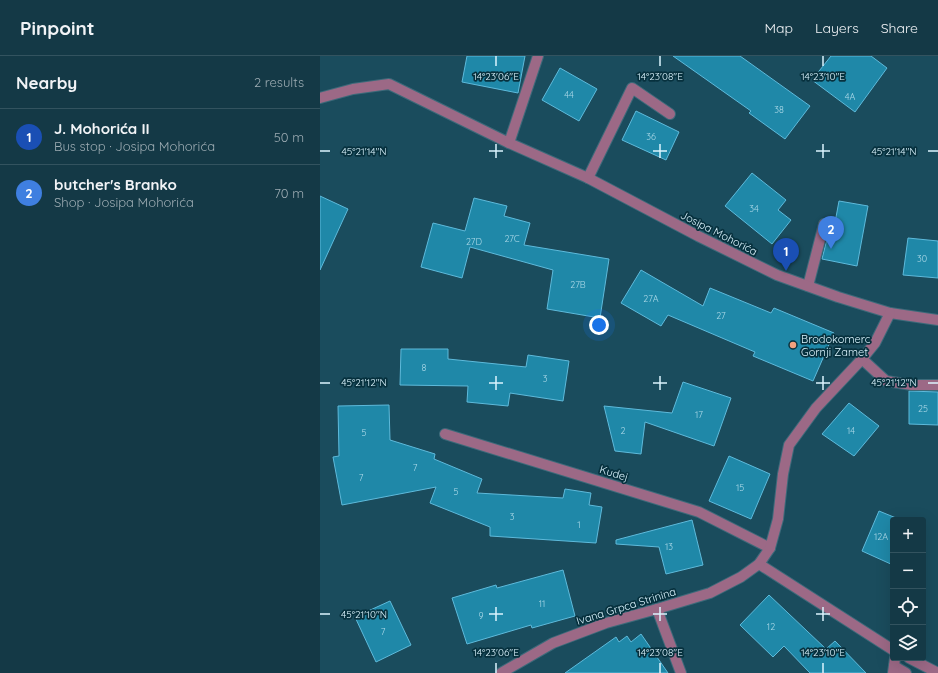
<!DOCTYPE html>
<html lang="en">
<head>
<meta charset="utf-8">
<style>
  body { margin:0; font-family:Quicksand,sans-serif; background:#214451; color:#f1f3f6 }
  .controls { position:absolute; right:12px; bottom:12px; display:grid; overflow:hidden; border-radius:4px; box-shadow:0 4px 16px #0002 }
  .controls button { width:36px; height:36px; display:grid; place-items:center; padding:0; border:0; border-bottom:1px solid #33535f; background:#143946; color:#f1f3f6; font:20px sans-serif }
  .you { position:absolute; left:279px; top:269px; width:14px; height:14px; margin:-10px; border:3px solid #fff; border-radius:50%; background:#1a73e8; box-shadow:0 0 0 6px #1a73e833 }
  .badge { display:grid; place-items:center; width:26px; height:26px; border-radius:50%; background:#f2a17e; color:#fff; font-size:13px; font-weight:700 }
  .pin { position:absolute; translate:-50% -33px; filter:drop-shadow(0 1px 2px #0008) }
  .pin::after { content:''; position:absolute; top:21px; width:14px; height:12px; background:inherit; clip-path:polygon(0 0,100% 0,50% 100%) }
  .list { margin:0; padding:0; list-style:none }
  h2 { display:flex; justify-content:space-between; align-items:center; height:52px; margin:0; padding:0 16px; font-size:17px }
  h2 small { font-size:13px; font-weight:400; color:#9dacb3 }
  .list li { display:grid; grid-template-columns:26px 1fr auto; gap:12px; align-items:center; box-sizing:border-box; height:56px; padding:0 16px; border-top:1px solid #33535f }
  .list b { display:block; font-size:15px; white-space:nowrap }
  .list p { margin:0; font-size:13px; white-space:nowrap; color:#9dacb3 }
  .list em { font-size:13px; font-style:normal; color:#9dacb3 }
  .icon { flex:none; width:22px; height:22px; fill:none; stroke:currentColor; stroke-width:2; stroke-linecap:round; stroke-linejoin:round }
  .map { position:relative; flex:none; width:618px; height:617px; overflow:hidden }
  header { display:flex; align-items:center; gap:24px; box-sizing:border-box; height:56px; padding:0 20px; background:#143946; border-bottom:1px solid #33535f }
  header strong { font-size:19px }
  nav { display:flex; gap:22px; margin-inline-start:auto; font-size:14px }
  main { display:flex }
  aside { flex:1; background:#143946 }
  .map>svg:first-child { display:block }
  .building { fill:#1f88a8; stroke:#5ebadb }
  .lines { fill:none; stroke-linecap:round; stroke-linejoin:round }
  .service-casing { stroke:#3d6a7a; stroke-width:12 }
  .minor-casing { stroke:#3d6a7a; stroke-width:12 }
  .service { stroke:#9c6986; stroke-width:10 }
  .minor { stroke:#9c6986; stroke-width:10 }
  .ticks { fill:none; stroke:#dbf4fe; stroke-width:1.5 }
  .poi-dot { fill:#f2a17e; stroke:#07313e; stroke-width:1.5 }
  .labels { text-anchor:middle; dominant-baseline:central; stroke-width:3.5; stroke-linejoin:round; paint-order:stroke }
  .number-label { font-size:9px; fill:#acd9e8 }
  .street-label { font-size:11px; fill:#dbf4fe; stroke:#07313e }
  .poi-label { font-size:11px; fill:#dbf4fe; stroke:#07313e; text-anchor:start }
  .ticks-label { font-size:10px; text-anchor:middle; fill:#dbf4fe; stroke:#07313e; stroke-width:3.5; stroke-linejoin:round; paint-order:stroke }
</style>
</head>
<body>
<header>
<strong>Pinpoint</strong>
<nav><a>Map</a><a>Layers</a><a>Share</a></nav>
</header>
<main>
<aside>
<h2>Nearby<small>2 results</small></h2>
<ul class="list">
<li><span class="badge" style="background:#1a4fb4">1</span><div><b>J. Mohorića II</b><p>Bus stop · Josipa Mohorića</p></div><em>50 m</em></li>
<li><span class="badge" style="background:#3f7fe0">2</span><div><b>butcher's Branko</b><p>Shop · Josipa Mohorića</p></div><em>70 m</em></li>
</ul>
</aside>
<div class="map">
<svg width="618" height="617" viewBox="0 0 618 617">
  <rect width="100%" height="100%" fill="#1a4c5d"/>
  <g class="building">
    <polygon points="147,0 205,0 198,37 142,26"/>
    <polygon points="353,0 420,0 490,50 465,83 429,57 431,55"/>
    <polygon points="511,0 551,0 567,12 535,56 492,24"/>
    <polygon points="240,12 277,33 259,65 222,44"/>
    <polygon points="316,55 359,76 346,104 302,84"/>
    <polygon points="432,117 466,144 458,154 471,164 452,188 405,150"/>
    <polygon points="0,140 28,153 0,214"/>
    <polygon points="154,142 187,150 184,160 210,167 204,189 289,203 280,262 227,253 233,214 150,191 142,222 101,211 113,167 145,175"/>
    <polygon points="519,145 548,150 537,210 502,203 510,171 514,172"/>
    <polygon points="588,182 618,185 618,222 583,219"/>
    <polygon points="321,214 383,250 390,232 451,257 454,252 514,277 493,325 433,300 435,296 348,259 341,270 301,247"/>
    <polygon points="81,293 128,293 128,303 206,311 208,299 249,305 243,345 190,337 188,350 147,346 148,330 80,329"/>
    <polygon points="363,326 411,342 394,390 325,366 321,398 295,395 284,350 352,357"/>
    <polygon points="589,335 618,336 618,369 589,368"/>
    <polygon points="529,347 559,370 534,400 502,378"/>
    <polygon points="69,349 70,384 115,398 114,403 162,423 157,437 243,442 245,433 271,437 269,449 282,451 276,487 170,480 170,471 110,447 116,431 22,449 13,401 19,400 18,350"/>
    <polygon points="409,400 450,418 431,463 389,445"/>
    <polygon points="559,455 581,464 573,464 573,509 542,495"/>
    <polygon points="372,464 383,509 346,518 339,491 296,488 296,484"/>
    <polygon points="243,514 255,560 212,572 211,569 147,588 132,542 176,529 177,532"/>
    <polygon points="449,539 506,593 515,585 546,617 490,617 464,590 453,601 420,569"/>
    <polygon points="70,545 91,589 56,606 35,561"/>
    <polygon points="321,578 348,617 245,617 296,581 299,586 307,580 311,586"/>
  </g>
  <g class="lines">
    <g class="service-casing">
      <g id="service">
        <polyline points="268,122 312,32 350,58"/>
        <polyline points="488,230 504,168"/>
        <polyline points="542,303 566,325 592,329 618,329"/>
        <polyline points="574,610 586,617"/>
        <polyline points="573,617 575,602"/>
      </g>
    </g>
    <g class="minor-casing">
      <g id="minor">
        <polyline points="0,42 33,33 69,28 189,87 268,122 378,180 457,219 518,241 570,257 618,264"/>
        <polyline points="189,87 218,0"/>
        <polyline points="125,378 379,456 450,492"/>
        <polyline points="439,508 573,594"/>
        <polyline points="337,553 361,617"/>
        <polyline points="589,602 618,617"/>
        <polyline points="181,617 233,587 286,567 337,553 390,537 421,521 439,508 450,492 458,463 463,418 469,389 496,352 542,303 555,287 570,257"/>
      </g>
    </g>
    <use href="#service" class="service"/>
    <use href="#minor" class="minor"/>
  </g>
  <path class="ticks" d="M176,0V10M340,0V10M503,0V10M176,88V102M340,88V102M503,88V102M0,95H10M169,95H183M333,95H347M496,95H510M608,95H618M176,320V334M340,320V334M503,320V334M0,327H10M169,327H183M333,327H347M496,327H510M608,327H618M176,551V565M340,551V565M503,551V565M0,558H10M169,558H183M333,558H347M496,558H510M176,607V617M340,607V617M503,607V617"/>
  <circle class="poi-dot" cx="473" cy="289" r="4"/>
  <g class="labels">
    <g class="number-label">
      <text x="249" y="38">44</text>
      <text x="530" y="40">4A</text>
      <text x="459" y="53">38</text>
      <text x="331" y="80">36</text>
      <text x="434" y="152">34</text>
      <text x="192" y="182">27C</text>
      <text x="154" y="185">27D</text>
      <text x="602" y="202">30</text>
      <text x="258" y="228">27B</text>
      <text x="331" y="242">27A</text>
      <text x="401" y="259">27</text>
      <text x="104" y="311">8</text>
      <text x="225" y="322">3</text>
      <text x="603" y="352">25</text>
      <text x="379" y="358">17</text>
      <text x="303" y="374">2</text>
      <text x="531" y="374">14</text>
      <text x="44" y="376">5</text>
      <text x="95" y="411">7</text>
      <text x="41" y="421">7</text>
      <text x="420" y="431">15</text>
      <text x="136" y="435">5</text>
      <text x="192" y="460">3</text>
      <text x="259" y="468">1</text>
      <text x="561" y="480">12A</text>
      <text x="349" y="490">13</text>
      <text x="222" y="547">11</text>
      <text x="161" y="559">9</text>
      <text x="451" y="570">12</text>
      <text x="63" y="575">7</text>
    </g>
    <g class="street-label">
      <text transform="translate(399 177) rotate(27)">Josipa Mohorića</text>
      <text transform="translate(294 417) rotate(17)">Kudej</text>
      <text transform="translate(306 550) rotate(-17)">Ivana Grpca Strinina</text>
    </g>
    <g class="poi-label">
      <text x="481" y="283">Brodokomerc<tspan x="481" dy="13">Gornji Zamet</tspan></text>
    </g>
  </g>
  <g class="ticks-label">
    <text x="176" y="24">14°23'06"E</text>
    <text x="340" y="24">14°23'08"E</text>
    <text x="503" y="24">14°23'10"E</text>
    <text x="44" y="99">45°21'14"N</text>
    <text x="574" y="99">45°21'14"N</text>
    <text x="44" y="330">45°21'12"N</text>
    <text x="574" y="330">45°21'12"N</text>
    <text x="44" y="562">45°21'10"N</text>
    <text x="176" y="600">14°23'06"E</text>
    <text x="340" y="600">14°23'08"E</text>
    <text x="503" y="600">14°23'10"E</text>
  </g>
</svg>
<div class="controls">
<button>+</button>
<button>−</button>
<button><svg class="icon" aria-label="locate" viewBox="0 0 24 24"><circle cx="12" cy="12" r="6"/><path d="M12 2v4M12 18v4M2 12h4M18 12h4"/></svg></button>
<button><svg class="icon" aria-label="layers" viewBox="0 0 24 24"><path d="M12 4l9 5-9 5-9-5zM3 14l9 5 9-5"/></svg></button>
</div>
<div class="you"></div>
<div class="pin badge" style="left:466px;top:215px;background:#1a4fb4">1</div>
<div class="pin badge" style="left:511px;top:193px;background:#3f7fe0">2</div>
</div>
</main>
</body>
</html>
